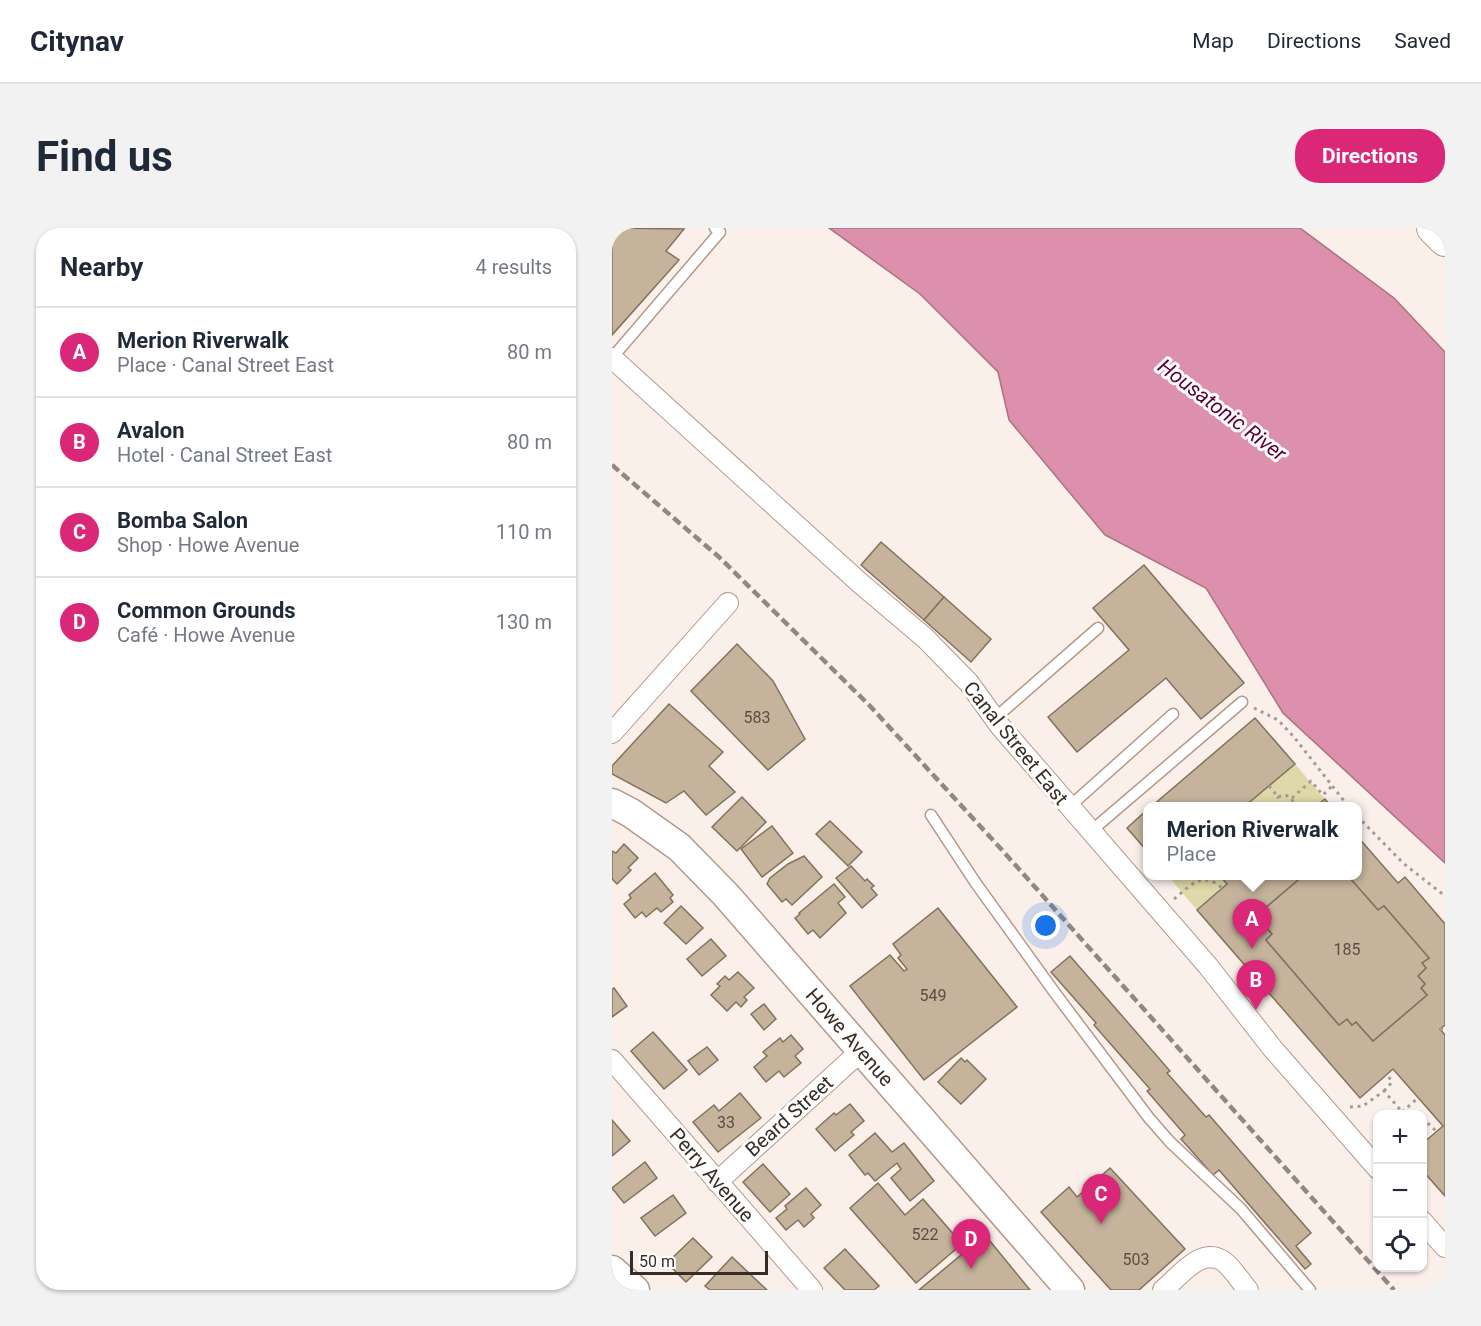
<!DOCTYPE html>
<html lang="en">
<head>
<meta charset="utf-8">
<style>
  body { margin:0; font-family:Roboto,sans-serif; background:#f2f2f3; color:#1f2937 }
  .controls { position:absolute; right:18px; bottom:18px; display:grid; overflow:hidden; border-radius:12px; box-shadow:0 2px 4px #0004 }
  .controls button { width:54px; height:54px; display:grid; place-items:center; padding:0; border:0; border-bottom:2px solid #e0e1e3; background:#fff; color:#1f2937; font:30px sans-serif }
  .scale { position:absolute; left:18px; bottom:15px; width:138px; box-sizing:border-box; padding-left:6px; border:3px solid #372d27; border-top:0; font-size:16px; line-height:21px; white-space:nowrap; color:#372d27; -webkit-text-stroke:4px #fff; paint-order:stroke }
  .you { position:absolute; left:434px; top:698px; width:21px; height:21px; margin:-15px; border:4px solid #fff; border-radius:50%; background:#1a73e8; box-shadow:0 0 0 9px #1a73e833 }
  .badge { display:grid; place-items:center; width:39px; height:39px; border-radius:50%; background:#db2777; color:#fff; font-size:20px; font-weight:700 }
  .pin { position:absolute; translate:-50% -50px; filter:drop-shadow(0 2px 3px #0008) }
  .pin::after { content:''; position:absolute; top:32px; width:21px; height:18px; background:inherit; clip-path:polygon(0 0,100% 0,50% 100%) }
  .popup { position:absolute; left:531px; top:574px; width:219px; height:78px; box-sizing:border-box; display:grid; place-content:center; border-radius:12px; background:#fff; filter:drop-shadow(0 2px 4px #0005); font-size:20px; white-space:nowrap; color:#747a83 }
  .popup b { font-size:22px; color:#1f2937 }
  .popup::after { content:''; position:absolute; left:50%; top:100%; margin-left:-12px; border:12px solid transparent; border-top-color:#fff }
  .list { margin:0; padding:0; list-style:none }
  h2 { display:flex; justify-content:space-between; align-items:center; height:78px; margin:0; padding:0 24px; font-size:26px }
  h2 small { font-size:20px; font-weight:400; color:#747a83 }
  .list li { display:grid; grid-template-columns:39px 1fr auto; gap:18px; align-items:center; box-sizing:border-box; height:90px; padding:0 24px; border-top:2px solid #e0e1e3 }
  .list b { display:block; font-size:22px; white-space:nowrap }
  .list p { margin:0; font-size:20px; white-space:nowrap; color:#747a83 }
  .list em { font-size:20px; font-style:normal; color:#747a83 }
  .icon { flex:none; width:33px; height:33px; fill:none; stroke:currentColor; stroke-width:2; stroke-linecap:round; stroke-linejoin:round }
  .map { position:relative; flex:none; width:833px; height:1062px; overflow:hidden; border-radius:24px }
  header { display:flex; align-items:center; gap:36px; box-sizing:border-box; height:84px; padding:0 30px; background:#fff; border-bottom:2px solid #e0e1e3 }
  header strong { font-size:28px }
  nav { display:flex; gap:33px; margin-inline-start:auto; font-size:21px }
  .intro { display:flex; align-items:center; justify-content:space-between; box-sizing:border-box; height:144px; padding:0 36px }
  h1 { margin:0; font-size:42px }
  .button { padding:15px 27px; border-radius:24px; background:#db2777; color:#fff; font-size:21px; font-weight:700 }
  main { display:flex; gap:36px; padding:0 36px }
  aside { flex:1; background:#fff; border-radius:24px; box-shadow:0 2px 4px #0004 }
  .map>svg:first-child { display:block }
  .green { fill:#dfd9a9 }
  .water { fill:#dc90ab; stroke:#aa7283; stroke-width:1.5 }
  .building { fill:#c5b39c; stroke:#82725c; stroke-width:1.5 }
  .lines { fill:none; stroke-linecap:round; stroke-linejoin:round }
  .lane-casing { stroke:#b4998b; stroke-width:13 }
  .street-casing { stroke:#b4998b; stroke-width:22 }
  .secondary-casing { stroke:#b4998b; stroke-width:31 }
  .primary-casing { stroke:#b4998b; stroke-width:34 }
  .path { stroke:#a69b95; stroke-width:3; stroke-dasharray:3 4.5; stroke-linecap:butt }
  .lane { stroke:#fff; stroke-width:10 }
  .street { stroke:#fff; stroke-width:20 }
  .secondary { stroke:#fff; stroke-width:28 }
  .primary { stroke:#fff; stroke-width:32 }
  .rail { stroke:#928781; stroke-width:4.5; stroke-dasharray:9 4.5; stroke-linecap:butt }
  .labels { text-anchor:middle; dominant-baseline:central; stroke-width:6; stroke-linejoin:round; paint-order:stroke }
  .number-label { font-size:16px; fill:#5a4e44 }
  .street-label { font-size:20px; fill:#372d27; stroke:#fff }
  .water-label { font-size:21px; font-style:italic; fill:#5e0032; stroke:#fff }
</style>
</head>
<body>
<header>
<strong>Citynav</strong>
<nav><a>Map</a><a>Directions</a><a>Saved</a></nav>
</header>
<div class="intro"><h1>Find us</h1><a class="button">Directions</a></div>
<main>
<aside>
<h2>Nearby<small>4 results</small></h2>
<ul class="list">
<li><span class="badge">A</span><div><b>Merion Riverwalk</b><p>Place · Canal Street East</p></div><em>80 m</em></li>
<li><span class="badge">B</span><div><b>Avalon</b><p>Hotel · Canal Street East</p></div><em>80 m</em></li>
<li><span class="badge">C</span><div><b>Bomba Salon</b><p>Shop · Howe Avenue</p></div><em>110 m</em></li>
<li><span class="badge">D</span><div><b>Common Grounds</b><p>Café · Howe Avenue</p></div><em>130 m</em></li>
</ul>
</aside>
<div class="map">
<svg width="833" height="1062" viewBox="0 0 833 1062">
  <rect width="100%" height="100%" fill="#fbefe9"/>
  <g class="green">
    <polygon points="683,536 713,571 704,578 633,578"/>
    <polygon points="556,648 608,648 615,656 585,682"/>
  </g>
  <polygon class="water" points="217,0 688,0 782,70 833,124 833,635 671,485 594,360 493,307 397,192 386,144 308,66"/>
  <g class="building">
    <polygon points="0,0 72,1 54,23 67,32 0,107"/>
    <polygon points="269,314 332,369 312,392 249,337"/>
    <polygon points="532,337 632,455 589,491 554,450 465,524 436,489 517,422 481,380"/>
    <polygon points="332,369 379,411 359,434 312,392"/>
    <polygon points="125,416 161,453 193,511 156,542 79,463"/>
    <polygon points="57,476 111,524 97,538 123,564 94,587 72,563 54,575 0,546 0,538"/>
    <polygon points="643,490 683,536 633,578 540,578"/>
    <polygon points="130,569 154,594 125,623 100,599"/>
    <polygon points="713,571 719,578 704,578"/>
    <polygon points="535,582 535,623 515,600"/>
    <polygon points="218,593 250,624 236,638 204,606"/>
    <polygon points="160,598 181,625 150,649 129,621"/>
    <polygon points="745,608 786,655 793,649 833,696 833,797 828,801 833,807 833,968 810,942 810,916 831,898 781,841 748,870 585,682 615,656 608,648 691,648 651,682 659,690 652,697 660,706 654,712 727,797 735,791 740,797 744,794 761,813 815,767 809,760 813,756 806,748 814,740 810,735 817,730 772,678 766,682 736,648 745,648"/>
    <polygon points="12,616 26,630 16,640 19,642 5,656 0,651 0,623 4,625"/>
    <polygon points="192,628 210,649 180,677 174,671 170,674 155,656 158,650 176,636"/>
    <polygon points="239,638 253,653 255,651 262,658 259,660 265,667 250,680 224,650"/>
    <polygon points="43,645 61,667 58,670 61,674 49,684 45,680 34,689 30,684 23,690 12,676 19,670 17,667"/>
    <polygon points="691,648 736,648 766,682 772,678 817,730 810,735 814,740 806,748 813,756 809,760 815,767 761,813 744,794 740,797 735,791 727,797 654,712 660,706 652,697 659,690 651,682"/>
    <polygon points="222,656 233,669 226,675 234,685 208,710 201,702 196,706 183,690 188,686 187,685"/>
    <polygon points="69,678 91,700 74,716 52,695"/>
    <polygon points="326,680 405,779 312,852 238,758 278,727 292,743 295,741 286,730 289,727 281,716"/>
    <polygon points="99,711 114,728 90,748 75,731"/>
    <polygon points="458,728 558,843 555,845 594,889 597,887 699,1005 684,1018 699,1036 693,1041 607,942 601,947 569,911 573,907 535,863 538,861 482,797 484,795 439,744"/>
    <polygon points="126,744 142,760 132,769 135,772 129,779 124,774 115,783 99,767 108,758 105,756 113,748 117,752"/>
    <polygon points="2,760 15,778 0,789 0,761"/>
    <polygon points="152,776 164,791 152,802 139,786"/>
    <polygon points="41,804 75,842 52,861 19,823"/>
    <polygon points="179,807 191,821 183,828 189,835 172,849 167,843 154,854 142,839 155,828 151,824 168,810 171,814"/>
    <polygon points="95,819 106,832 87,847 76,833"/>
    <polygon points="349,830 353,834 355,832 374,851 349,876 326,854"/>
    <polygon points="128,865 149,890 106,924 81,894 102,877 107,883"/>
    <polygon points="238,876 252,893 239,904 242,907 223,923 204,901 222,885 224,887"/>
    <polygon points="0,892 18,913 0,928"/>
    <polygon points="263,905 280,924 292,915 322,953 298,973 279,950 289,941 285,935 263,953 256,945 253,947 237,927"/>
    <polygon points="33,934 45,950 12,975 0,960"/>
    <polygon points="151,936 178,966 158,984 131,954"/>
    <polygon points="498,940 573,1021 527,1062 499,1062 429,984 457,959 465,969"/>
    <polygon points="266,955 293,987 311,971 350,1016 304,1055 238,980"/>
    <polygon points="194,960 209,977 199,986 202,990 192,999 186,992 174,1002 164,990 175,981 173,978"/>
    <polygon points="61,967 74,985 43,1008 29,990"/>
    <polygon points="373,1007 418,1062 307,1062"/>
    <polygon points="81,1010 100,1029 74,1054 55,1035"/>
    <polygon points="233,1021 267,1058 262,1062 233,1062 212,1040"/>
    <polygon points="120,1029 155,1062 98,1062 93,1058"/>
  </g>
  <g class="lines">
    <g class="lane-casing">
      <g id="lane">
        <polyline points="0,130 108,4 103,0"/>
        <polyline points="382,491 486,400"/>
        <polyline points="457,579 561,486"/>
        <polyline points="319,587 363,654 443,765 537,890 558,914 629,981 698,1062"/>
        <polyline points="478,604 630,474"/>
      </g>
    </g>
    <g class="street-casing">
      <g id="street">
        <polyline points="0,130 248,355 313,410 357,455 388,498 596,738 661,821 766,941"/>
        <polyline points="0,505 116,375"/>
        <polyline points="0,832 200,1062"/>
        <polyline points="105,954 250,822"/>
        <polyline points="810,993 833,1019"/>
        <path d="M551,1062C567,1049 589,1018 611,1033C620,1039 628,1053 636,1062"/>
      </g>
    </g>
    <g class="secondary-casing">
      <g id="secondary">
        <path id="s1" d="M0,575L19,585L67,619L114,667L458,1062"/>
        <polyline points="0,1042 23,1062"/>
      </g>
    </g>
    <g class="primary-casing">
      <polyline id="primary" points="821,0 833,12"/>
    </g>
    <g class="path">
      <polyline points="642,480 666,492 682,509 736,578"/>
      <polyline points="657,558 666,569"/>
      <path d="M666,569C675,565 682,569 681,578"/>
      <polyline points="680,570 699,553 711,567 720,558"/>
      <polyline points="664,578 666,569"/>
      <polyline points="745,588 791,635 833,668"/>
      <path d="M562,671C578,658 590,642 610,660"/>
      <polyline points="828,801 833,802"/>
      <polyline points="772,863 780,854 775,846"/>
      <polyline points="738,879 751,878 772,863 792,886"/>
      <polyline points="790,884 806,870"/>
      <polyline points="810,902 817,896 825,904"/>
    </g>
    <use href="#lane" class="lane"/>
    <use href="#street" class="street"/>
    <use href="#secondary" class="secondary"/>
    <use href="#primary" class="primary"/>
    <polyline class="rail" points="0,237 107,329 258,478 390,622 782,1062"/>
  </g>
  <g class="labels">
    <g class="number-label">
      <text x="145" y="489">583</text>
      <text x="735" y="721">185</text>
      <text x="321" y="767">549</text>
      <text x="114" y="894">33</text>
      <text x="313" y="1006">522</text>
      <text x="524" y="1031">503</text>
    </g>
    <g class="street-label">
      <text transform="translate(404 515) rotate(51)">Canal Street East</text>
      <text stroke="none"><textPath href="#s1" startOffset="336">Howe Avenue</textPath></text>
      <text transform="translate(177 888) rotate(-42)">Beard Street</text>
      <text transform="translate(100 947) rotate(49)">Perry Avenue</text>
    </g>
    <g class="water-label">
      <text transform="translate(610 182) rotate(37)">Housatonic River</text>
    </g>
  </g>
</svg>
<div class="controls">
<button>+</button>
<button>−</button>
<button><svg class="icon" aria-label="locate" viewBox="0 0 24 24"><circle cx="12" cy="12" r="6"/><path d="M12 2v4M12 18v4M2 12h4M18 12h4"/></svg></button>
</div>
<div class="scale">50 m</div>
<div class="you"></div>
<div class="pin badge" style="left:640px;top:721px">A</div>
<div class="popup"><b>Merion Riverwalk</b>Place</div>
<div class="pin badge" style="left:644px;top:782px">B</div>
<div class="pin badge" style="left:489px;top:996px">C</div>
<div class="pin badge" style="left:359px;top:1041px">D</div>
</div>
</main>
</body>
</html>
